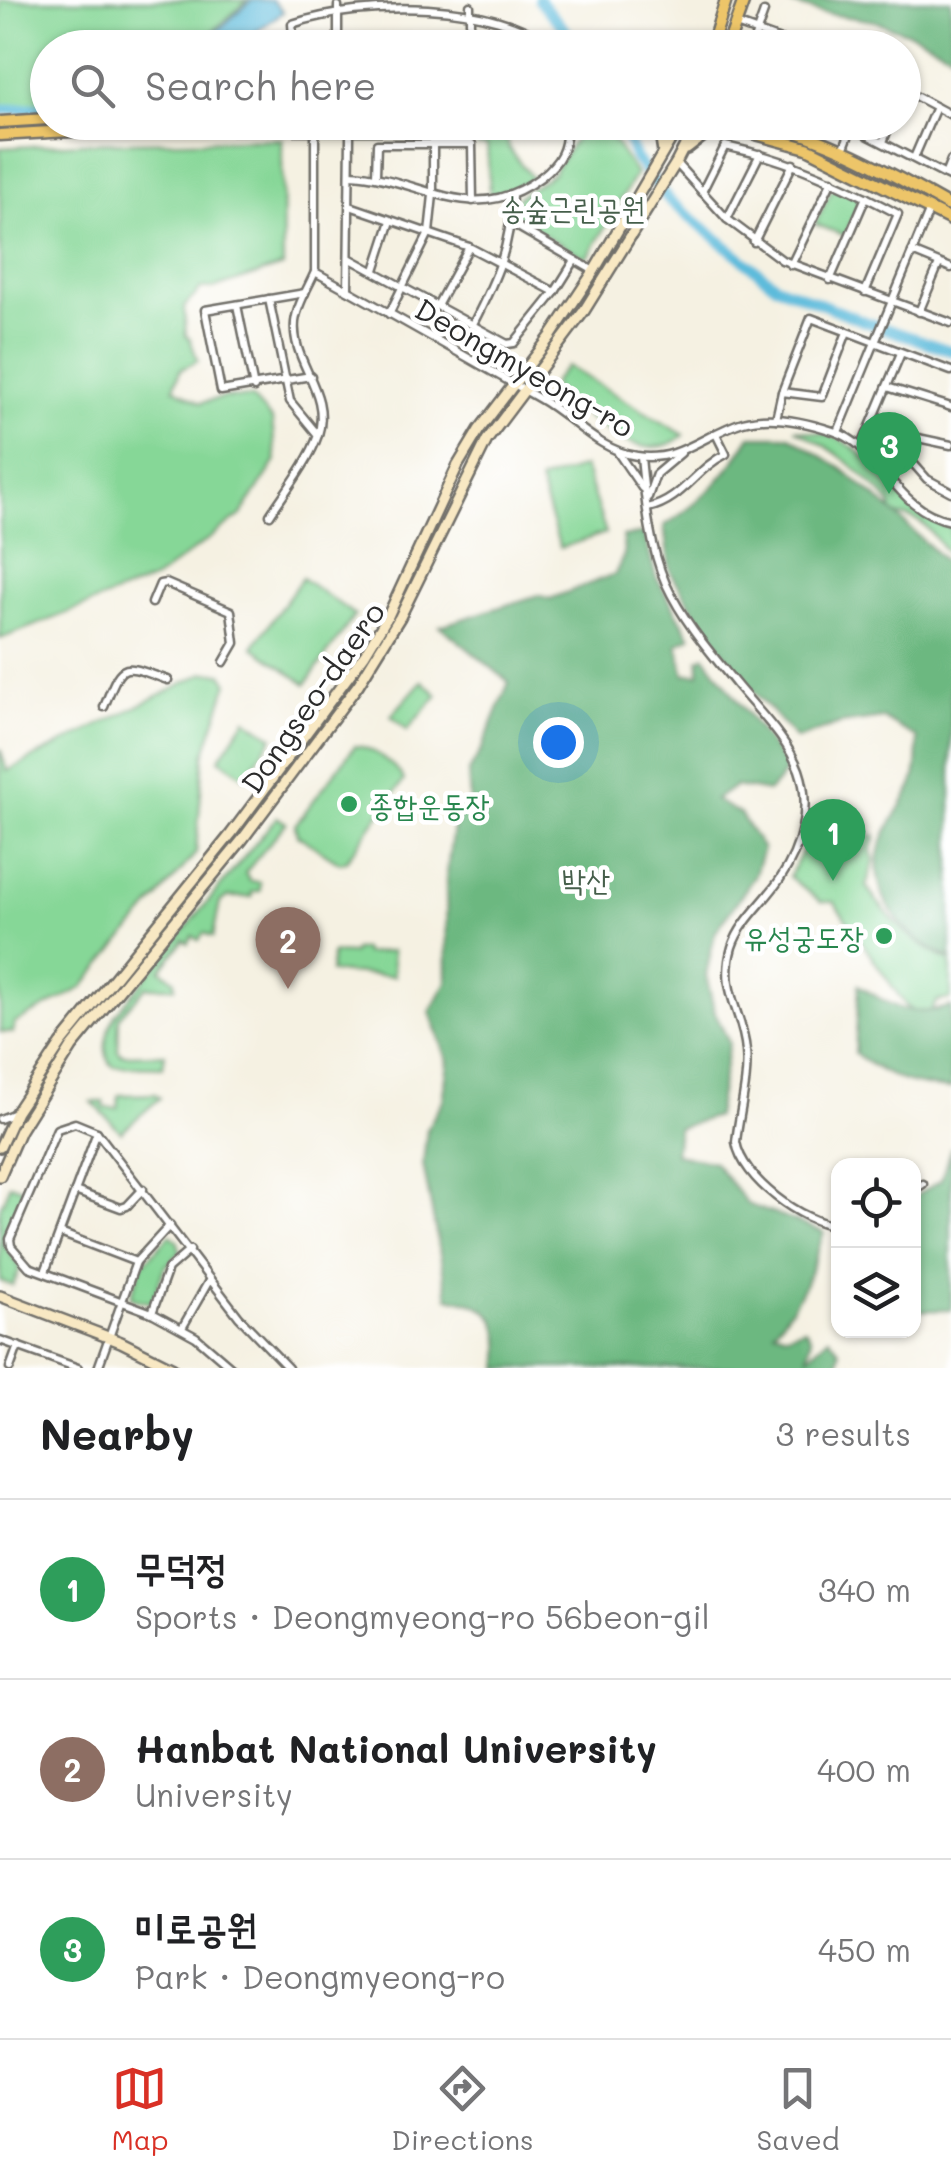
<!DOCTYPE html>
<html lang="en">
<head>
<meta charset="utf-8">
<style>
  body { margin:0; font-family:Mali,"Poor Story",sans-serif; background:#f2f2f2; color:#202124 }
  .controls { position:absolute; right:30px; bottom:30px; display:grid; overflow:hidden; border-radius:20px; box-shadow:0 2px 8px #0004 }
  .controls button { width:90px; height:90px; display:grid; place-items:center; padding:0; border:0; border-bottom:2px solid #e0e0e0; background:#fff; color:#202124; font:50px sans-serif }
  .you { position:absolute; left:558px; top:742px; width:35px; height:35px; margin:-25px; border:8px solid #fff; border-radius:50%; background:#1a73e8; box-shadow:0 0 0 15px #1a73e833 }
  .badge { display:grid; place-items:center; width:65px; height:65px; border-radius:50%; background:#d93025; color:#fff; font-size:32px; font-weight:700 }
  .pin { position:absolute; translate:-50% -82px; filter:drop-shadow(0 2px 5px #0008) }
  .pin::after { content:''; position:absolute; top:52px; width:35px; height:30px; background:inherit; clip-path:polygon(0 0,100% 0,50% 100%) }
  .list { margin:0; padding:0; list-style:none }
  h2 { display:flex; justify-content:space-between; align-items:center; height:130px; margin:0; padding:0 40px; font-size:42px }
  h2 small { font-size:32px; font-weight:400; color:#757577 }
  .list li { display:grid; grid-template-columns:65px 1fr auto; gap:30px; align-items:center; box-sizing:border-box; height:180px; padding:0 40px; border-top:2px solid #e0e0e0 }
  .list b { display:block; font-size:38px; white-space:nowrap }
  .list p { margin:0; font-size:32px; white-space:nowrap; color:#757577 }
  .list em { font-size:32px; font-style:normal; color:#757577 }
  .icon { flex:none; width:55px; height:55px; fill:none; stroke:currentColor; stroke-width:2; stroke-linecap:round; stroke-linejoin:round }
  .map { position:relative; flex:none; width:951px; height:1368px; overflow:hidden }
  .search { position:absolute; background:#fff; box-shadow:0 2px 8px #0004; left:30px; right:30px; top:30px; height:110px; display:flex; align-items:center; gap:25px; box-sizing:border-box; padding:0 35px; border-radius:55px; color:#757577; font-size:38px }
  .sheet { height:670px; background:#fff }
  nav { display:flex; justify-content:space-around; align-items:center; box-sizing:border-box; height:140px; border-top:2px solid #e0e0e0; background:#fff; font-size:28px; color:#757577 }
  nav a { display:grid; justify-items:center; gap:5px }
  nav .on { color:#d93025 }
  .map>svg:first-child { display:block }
  .green { fill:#86d797; stroke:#588161; stroke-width:2.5 }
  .forest { fill:#6cb880; stroke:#4c7256; stroke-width:2.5 }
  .water { fill:#5dbbdb; stroke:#447383; stroke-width:2.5 }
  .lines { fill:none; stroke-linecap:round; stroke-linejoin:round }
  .river { stroke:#5dbbdb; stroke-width:11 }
  .street-casing { stroke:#72706b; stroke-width:11 }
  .secondary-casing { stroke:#72706b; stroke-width:14 }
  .primary-casing { stroke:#72706b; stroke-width:15 }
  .street { stroke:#fff; stroke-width:6 }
  .secondary { stroke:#f8e8c3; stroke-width:9 }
  .primary { stroke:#edc569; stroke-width:10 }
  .leisure-dot { fill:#2e9e5b; stroke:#fff; stroke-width:4 }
  .labels { text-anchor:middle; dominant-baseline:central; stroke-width:9; stroke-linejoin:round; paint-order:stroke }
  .park-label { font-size:30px; fill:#465f4b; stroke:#fff }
  .street-label { font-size:30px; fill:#2b2b2b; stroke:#fff }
  .leisure-label { font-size:30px; fill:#27864d; stroke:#fff; text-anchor:start }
</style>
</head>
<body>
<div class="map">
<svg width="951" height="1368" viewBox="0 0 951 1368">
  <rect width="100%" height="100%" fill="#fff"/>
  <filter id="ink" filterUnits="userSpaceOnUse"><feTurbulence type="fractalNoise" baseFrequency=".01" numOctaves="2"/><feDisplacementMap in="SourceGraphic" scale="20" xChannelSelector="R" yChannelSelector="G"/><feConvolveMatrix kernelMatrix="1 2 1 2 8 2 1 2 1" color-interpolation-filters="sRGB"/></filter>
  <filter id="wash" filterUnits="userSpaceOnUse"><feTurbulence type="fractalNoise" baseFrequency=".0048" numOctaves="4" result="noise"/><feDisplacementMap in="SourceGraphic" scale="40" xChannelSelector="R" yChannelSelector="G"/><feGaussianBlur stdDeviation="2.25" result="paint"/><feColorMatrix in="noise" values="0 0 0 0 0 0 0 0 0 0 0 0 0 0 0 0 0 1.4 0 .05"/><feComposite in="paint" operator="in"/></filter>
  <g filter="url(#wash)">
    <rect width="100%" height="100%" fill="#f5f1e2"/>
    <g class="green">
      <polygon points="0,0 248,0 195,47 48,48 47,103 0,107"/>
      <polygon points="606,135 614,141 636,174 589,255 585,257 516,220 518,197 552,174 577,136"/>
      <polygon points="282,139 283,266 215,288 201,289 184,307 186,336 190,339 198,361 180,370 174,388 201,403 225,397 252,398 272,420 276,461 241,515 155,579 0,639 0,148 79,143"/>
      <polygon points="507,139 509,149 532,178 521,186 490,196 487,145 477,145 477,140"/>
      <polygon points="839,187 859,197 860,202 845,236 815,224 832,189"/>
      <path d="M567,366L684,435C640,473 587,414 553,388V382Z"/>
      <path d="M795,429C813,432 832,433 848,444C887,470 902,516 951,527V557C929,535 930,516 891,515V504C862,471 835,449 795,429Z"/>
      <polygon points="584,467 606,533 560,548 539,481"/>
      <polygon points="302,578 355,615 306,684 253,647"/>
      <polygon points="204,673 222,673 228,683 204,755 196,853 82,988 15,1023 13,1033 0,1032 0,748 7,771"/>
      <polygon points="422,681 438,695 407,730 391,716"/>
      <polygon points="246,719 273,737 245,777 219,759"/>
      <path d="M355,746C371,746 397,766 404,780L346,861L340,863L297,835L295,825Z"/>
      <path d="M277,817L286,823L245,873L250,881L260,882V891L252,892V897H227L220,902L213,937L204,933L199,940L193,936L188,943L184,940L161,970L175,980V987H146L119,1017L118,1051L122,1055L165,1054L163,1067L113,1066C99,1051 108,1031 115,1015Z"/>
      <path d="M815,828L876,836L871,850L874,862L866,886C888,918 915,947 951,961V999L937,1001L927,1017L906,1006L834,902H821L789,877Z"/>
      <polygon points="363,949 365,954 392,951 394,976 330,972 332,953 352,954 354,950"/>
      <polygon points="155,1094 160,1098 121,1132 92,1102 104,1102 104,1108 118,1108 119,1095"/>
      <polygon points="10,1184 24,1189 3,1243 20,1268 13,1286 0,1281 0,1208"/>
      <polygon points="170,1235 177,1240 181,1252 165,1267 151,1303 133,1299 131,1295 142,1265"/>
    </g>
    <g class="forest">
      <polygon points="777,0 951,0 951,54 917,36 874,21 822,13"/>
      <path d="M751,436H790L842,469L890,509L951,567V958C904,941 861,890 884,838C904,793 921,793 917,738L883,718L840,724L796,739L743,679L695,612L670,571L664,526C702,502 728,474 751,436Z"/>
      <path d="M644,533L656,577L691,637L677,644L685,674H699V659L705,656L786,766L783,776L768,792L735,786L715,800L740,814L763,849L754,877L715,933L706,975L714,1010L729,1043L716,1116L678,1128L675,1154L714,1162L747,1204L824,1232C811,1272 803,1298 774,1330L787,1334L805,1328L811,1338L808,1356L829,1337L840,1351L837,1368H499C505,1320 494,1306 448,1297L423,1164L427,1129L443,1100L448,1062L430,1012L447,982L446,879L453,827L470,799L468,773L481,751L509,682L440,626L538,595L550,599L615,574L624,555L623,537Z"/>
      <path d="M859,985C889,1006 913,1020 951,1006V1089C908,1086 889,1078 855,1054Z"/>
      <polygon points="951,1147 951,1310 914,1311 914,1197 941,1180"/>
    </g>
    <polygon class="water" points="252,0 272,0 283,12 236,47 199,47"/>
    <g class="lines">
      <g class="river">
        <polyline points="539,0 581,48"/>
        <polyline points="0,110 48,107"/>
        <polyline points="619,122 636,159 670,201 775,285 863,321 951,351"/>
      </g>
    </g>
  </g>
  <g filter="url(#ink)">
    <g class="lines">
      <g class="street-casing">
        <g id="street">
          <polyline points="338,6 338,48"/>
          <polyline points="470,6 470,48"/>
          <polyline points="736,24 802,48"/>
          <polyline points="470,45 551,46"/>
          <path d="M294,48L292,24C364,0 495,0 553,48"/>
          <polyline points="751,48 764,12"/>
          <polyline points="904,90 951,115"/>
          <path d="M315,122V272C390,313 465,356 540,399C572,417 599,451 637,456C679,463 706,433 743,422C771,414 806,422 833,431C883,447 893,510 951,521"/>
          <polyline points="842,122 951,178"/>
          <polyline points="883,142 891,122"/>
          <polyline points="843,150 854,122"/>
          <polyline points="914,158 936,107"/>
          <polyline points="676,163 727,219 782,260 951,323"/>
          <path d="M350,174C422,177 471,230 541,177C560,162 568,148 566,124"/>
          <polyline points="376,175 377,144 472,144 473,201"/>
          <polyline points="945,175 951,160"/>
          <path d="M702,192L725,146C788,159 842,184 898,214L865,292"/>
          <polyline points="350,206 469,247 555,292"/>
          <polyline points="727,219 760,154"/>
          <polyline points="511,223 594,271"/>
          <polyline points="754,242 793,164"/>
          <polyline points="912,252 951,268"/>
          <polyline points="349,258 507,344 514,343 555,292 575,260"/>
          <polyline points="791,265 832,180"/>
          <polyline points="375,270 391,221"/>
          <polyline points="830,280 866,197"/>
          <polyline points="348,290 350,137"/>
          <polyline points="305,293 205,310 221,391 311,376"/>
          <polyline points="269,299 290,401 318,435"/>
          <polyline points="438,304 469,247"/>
          <polyline points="237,305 254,388"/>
          <polyline points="919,312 939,264"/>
          <polyline points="389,314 429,233 433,195 433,143"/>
          <path d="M473,324C496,279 511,247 512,196"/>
          <polyline points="887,387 951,407"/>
          <polyline points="782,392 822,397 847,332"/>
          <polyline points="776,419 782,392 811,318 951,371"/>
          <polyline points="874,419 927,479 951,492"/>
          <polyline points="885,431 951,445"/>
          <polyline points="838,432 930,209"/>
          <polyline points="861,448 901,353"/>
          <polyline points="618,453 642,488"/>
          <path d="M641,457C645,498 649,546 666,584C683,621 711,653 736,684C757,710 787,738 799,770C812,807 801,848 780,879C765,902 741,920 732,947C719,992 743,1011 746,1051C749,1080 739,1113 736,1142C742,1179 803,1223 838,1226"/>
          <polyline points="648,497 656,474 681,453"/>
          <path d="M648,508C683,500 695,469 726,454L716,434"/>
          <path d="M270,515C285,492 310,460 318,435C332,392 291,363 295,322C297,305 308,288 315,272"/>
          <polyline points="152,603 160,584 166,583 231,611 235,643 224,662"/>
          <path d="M104,707C123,659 121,664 168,680"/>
          <polyline points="0,1119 15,1113"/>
          <polyline points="914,1190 923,1184"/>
          <polyline points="75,1191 121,1208 127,1206 143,1189"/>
          <polyline points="60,1233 136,1262"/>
          <polyline points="45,1272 97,1132"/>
          <polyline points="152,1313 168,1269 190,1250"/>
          <polyline points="182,1328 210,1279"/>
          <polyline points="0,1340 78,1368"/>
          <polyline points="10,1368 18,1346"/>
          <polyline points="98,1368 136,1262 170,1225"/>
          <polyline points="232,1368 196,1337 152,1313 29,1267 11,1246 10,1239 57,1129 75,1123 97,1132 239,1317 288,1368"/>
        </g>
      </g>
      <g class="secondary-casing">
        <g id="secondary">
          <polyline points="637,122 660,133 663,152"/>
          <polyline points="687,149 709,132 726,131"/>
          <polyline points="0,1147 16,1112 61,1044 231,834 365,654 388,616 458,465 479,430 551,336 594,271 681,122"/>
          <polyline points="0,1176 20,1130 72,1047 242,840 358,685 400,617 487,440 584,311 676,163 696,124"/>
          <polyline points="0,1296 121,1342 173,1368"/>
        </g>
      </g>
      <g class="primary-casing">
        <g id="primary">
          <polyline points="711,48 726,0"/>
          <polyline points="727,48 744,0"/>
          <polyline points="0,122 48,119"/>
          <polyline points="688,122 741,130 807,148 951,220"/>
          <path d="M761,122C830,138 890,173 951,207"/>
          <path d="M0,135C197,121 394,137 590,122"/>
        </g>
      </g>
      <use href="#street" class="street"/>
      <use href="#secondary" class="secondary"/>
      <use href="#primary" class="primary"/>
    </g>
  </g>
  <g class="leisure-dot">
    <circle cx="349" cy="804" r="10"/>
    <circle cx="884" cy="936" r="10"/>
  </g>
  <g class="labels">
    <g class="park-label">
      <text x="573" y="207">송숲근린공원</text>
      <text x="586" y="879">박산</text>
    </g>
    <g class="street-label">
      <text transform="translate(525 367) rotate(30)">Deongmyeong-ro</text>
      <text transform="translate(312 697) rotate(-55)">Dongseo-daero</text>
    </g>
    <g class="leisure-label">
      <text x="369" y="804">종합운동장</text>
      <text x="864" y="936" text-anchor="end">유성궁도장</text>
    </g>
  </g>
</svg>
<div class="controls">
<button><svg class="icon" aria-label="locate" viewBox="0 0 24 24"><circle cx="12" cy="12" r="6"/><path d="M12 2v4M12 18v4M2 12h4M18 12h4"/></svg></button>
<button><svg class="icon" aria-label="layers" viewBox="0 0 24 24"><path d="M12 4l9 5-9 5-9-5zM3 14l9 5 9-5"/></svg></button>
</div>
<div class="you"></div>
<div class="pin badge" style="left:833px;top:881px;background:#2e9e5b">1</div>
<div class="pin badge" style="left:288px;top:989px;background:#8d6e63">2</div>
<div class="pin badge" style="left:889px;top:494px;background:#2e9e5b">3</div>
<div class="search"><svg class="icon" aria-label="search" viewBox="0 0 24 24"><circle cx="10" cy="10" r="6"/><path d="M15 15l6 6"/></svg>Search here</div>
</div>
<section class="sheet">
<h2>Nearby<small>3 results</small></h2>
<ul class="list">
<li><span class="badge" style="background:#2e9e5b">1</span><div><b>무덕정</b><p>Sports · Deongmyeong-ro 56beon-gil</p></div><em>340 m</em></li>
<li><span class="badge" style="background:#8d6e63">2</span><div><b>Hanbat National University</b><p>University</p></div><em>400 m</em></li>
<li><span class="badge" style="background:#2e9e5b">3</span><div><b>미로공원</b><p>Park · Deongmyeong-ro</p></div><em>450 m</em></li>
</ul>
</section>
<nav>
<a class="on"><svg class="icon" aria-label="map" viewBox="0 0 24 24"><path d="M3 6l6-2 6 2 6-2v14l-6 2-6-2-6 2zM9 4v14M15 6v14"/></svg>Map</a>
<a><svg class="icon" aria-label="directions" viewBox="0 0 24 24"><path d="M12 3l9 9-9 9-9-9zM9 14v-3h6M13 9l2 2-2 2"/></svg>Directions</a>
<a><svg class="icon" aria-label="saved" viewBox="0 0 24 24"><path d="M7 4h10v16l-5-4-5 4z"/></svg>Saved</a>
</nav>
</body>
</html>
